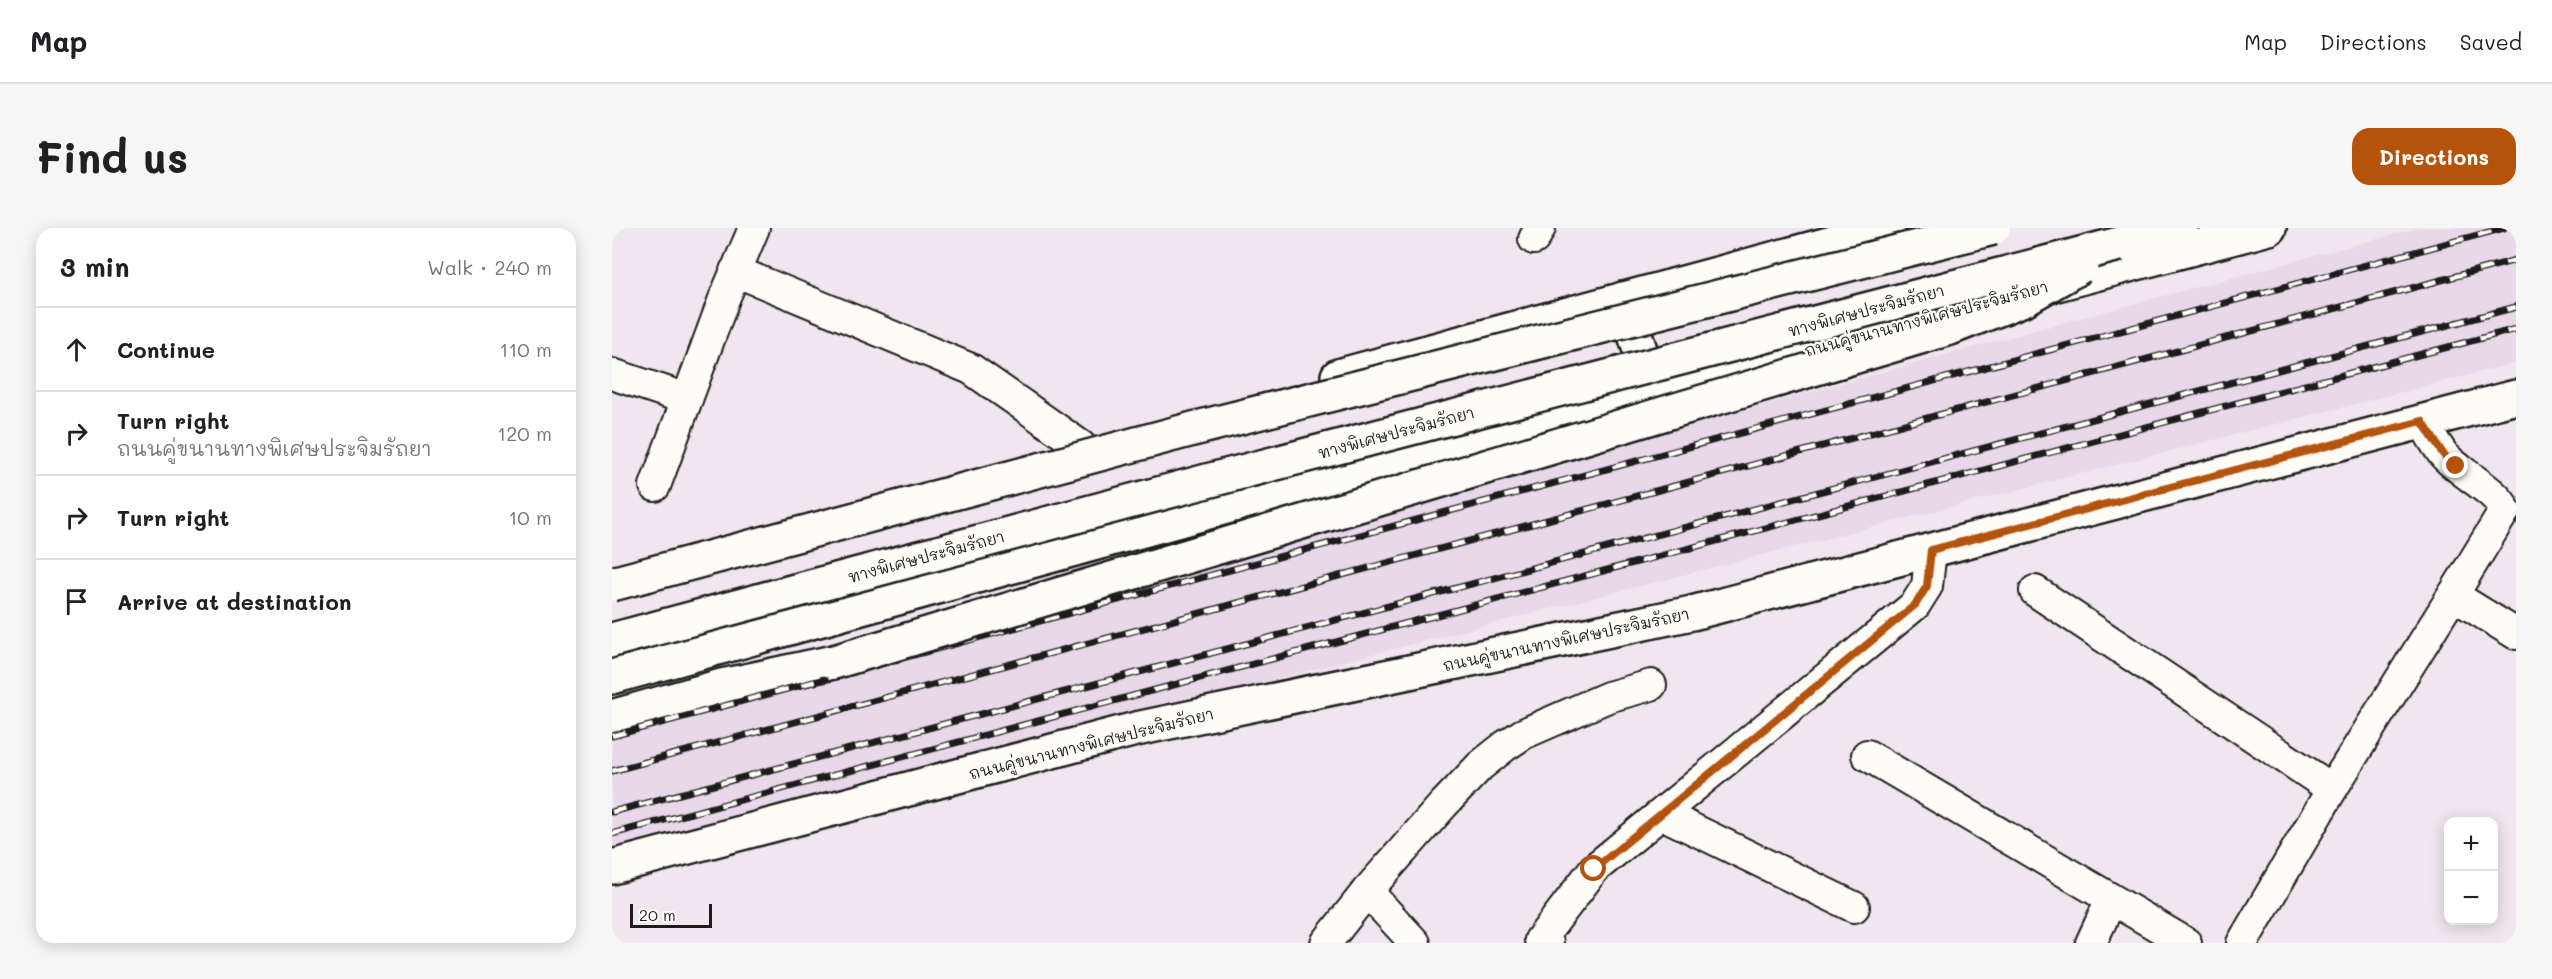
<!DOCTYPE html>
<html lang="en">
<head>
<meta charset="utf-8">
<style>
  body { margin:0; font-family:Mali,"Playpen Sans Thai",sans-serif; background:#f6f6f6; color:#202124 }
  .controls { position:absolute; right:18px; bottom:18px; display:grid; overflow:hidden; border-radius:12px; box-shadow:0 3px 15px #0003 }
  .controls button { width:54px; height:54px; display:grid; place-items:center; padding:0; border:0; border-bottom:2px solid #e0e0e0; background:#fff; color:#202124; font:30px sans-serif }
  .scale { position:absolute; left:18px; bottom:15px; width:82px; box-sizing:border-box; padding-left:6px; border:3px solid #1c1c1c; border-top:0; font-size:16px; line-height:21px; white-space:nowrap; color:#1c1c1c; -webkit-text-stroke:4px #fdfcf7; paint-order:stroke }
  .stop { position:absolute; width:18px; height:18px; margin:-14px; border:4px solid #b45309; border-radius:50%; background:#fff }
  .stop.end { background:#b45309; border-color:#fff; box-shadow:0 2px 6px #0008 }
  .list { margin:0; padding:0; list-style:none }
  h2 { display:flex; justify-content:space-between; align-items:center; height:78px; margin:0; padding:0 24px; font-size:26px }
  h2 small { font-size:20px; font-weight:400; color:#757577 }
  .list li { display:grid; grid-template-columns:39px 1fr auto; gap:18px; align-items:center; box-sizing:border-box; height:84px; padding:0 24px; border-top:2px solid #e0e0e0 }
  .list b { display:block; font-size:22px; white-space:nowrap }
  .list p { margin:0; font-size:20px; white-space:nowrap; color:#757577 }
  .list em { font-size:20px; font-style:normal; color:#757577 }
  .icon { flex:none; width:33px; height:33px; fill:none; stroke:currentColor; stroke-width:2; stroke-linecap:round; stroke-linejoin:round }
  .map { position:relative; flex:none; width:1904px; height:715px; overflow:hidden; border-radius:18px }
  header { display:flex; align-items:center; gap:36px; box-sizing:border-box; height:84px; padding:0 30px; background:#fff; border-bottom:2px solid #e0e0e0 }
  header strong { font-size:28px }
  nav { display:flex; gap:33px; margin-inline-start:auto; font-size:21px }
  .intro { display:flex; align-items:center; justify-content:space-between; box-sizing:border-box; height:144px; padding:0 36px }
  h1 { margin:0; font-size:42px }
  .button { padding:15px 27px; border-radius:18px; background:#b45309; color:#fff; font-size:21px; font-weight:700 }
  main { display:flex; gap:36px; padding:0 36px }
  aside { flex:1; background:#fff; border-radius:18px; box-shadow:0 3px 15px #0003 }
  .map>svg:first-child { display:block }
  .built { fill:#e9d7ea }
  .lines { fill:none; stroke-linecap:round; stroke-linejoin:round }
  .minor-casing { stroke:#1c1c1c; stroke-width:34 }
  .major-casing { stroke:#1c1c1c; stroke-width:38 }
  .highway-casing { stroke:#1c1c1c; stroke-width:38 }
  .minor { stroke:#fdfcf7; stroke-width:30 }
  .major { stroke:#fdfcf7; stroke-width:33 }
  .highway { stroke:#fdfcf7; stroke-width:33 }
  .rail-casing { stroke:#1c1c1c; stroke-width:7 }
  .rail { stroke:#fdfcf7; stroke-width:4.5; stroke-dasharray:14; stroke-linecap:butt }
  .highway-bridge-casing { stroke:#1c1c1c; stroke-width:38; stroke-linecap:butt }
  .highway-bridge { stroke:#fdfcf7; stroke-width:33 }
  .route { stroke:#b45309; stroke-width:8 }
  .labels { text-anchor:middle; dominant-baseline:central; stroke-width:5; stroke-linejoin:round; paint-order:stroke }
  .street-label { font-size:16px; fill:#1c1c1c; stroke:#fdfcf7 }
</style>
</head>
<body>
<header>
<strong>Map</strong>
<nav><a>Map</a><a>Directions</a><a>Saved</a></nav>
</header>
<div class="intro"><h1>Find us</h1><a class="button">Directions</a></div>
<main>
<aside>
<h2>3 min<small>Walk · 240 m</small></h2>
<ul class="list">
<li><svg class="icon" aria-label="ahead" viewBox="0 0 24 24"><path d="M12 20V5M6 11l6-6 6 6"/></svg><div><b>Continue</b></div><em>110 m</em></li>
<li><svg class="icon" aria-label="right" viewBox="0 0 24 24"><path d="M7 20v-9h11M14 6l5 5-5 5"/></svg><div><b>Turn right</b><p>ถนนคู่ขนานทางพิเศษประจิมรัถยา</p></div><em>120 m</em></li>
<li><svg class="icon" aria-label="right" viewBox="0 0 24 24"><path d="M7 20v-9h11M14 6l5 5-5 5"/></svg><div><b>Turn right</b></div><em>10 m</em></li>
<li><svg class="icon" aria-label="arrive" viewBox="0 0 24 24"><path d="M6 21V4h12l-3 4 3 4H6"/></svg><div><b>Arrive at destination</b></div></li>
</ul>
</aside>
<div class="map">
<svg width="1904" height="715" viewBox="0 0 1904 715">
  <rect width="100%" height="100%" fill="#f1e6ef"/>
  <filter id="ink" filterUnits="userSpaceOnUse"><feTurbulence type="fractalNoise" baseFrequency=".0167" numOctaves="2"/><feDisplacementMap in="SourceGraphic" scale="12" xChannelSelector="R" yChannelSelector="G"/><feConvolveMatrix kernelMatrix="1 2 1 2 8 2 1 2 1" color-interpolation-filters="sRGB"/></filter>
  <g filter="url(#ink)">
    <polygon class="built" points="1806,0 1904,0 1904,135 714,438 0,625 0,492 1465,91"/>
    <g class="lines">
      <g class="minor-casing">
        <g id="minor">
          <polyline points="922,11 928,0"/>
          <polyline points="123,43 359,141 469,218"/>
          <polyline points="0,146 75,171"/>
          <path d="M1810,193C1817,204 1823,216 1831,226C1846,244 1887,264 1893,282L1841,367"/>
          <polyline points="43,258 112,71 142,0"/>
          <polyline points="1423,363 1720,561"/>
          <polyline points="1255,527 1574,715"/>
          <polyline points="1050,586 1242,679"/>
          <polyline points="755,663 803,715"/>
          <polyline points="714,715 755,663 831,577 868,538 893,518 911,506 996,469 1039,457"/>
          <polyline points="936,715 928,712 982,641 1303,377 1315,358 1319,322"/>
          <polyline points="1479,715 1499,672"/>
          <polyline points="1630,715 1720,561 1841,367 1904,406"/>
        </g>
      </g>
      <g class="major-casing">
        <g id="major">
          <polyline points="1441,57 1657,0"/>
          <polyline points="1011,71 1041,161"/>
          <polyline points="726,148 1276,0"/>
          <polyline points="0,449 1041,161 1362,77"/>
          <polyline points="0,639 524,501 1080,385 1904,169"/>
        </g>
      </g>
      <g class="highway-casing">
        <g id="highway">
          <polyline points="1507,16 1569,0"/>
          <polyline points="0,489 110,458 222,434"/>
        </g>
      </g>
      <use href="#minor" class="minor"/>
      <use href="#major" class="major"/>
      <use href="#highway" class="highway"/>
      <g class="rail-casing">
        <g id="rail">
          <polyline points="0,508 1892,0"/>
          <polyline points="0,543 1904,32"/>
          <polyline points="0,584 1904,79"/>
          <polyline points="0,606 1904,101"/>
        </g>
      </g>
      <use href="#rail" class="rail"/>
      <g class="highway-bridge-casing">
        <g id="highway-bridge">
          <polyline points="0,356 581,201 1381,0"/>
          <polyline points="0,412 595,253 1507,16"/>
          <polyline points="222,434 1338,100 1412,71 1469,38"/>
        </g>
      </g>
      <use href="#highway-bridge" class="highway-bridge"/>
    </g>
  </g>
  <g class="lines" filter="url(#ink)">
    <polyline class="route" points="982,641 1303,377 1315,358 1319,322 1810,193 1831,226 1844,238"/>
  </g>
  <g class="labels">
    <g class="street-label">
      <text transform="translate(1254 82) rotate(-15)">ทางพิเศษประจิมรัถยา</text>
      <text transform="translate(1314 90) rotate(-15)">ถนนคู่ขนานทางพิเศษประจิมรัถยา</text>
      <text transform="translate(784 204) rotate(-15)">ทางพิเศษประจิมรัถยา</text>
      <text transform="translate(314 328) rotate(-15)">ทางพิเศษประจิมรัถยา</text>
      <text transform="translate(954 411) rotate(-12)">ถนนคู่ขนานทางพิเศษประจิมรัถยา</text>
      <text transform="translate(479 515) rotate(-14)">ถนนคู่ขนานทางพิเศษประจิมรัถยา</text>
    </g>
  </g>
</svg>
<div class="controls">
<button>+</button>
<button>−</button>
</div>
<div class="scale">20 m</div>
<div class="stop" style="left:982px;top:641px"></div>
<div class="stop end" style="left:1844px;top:238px"></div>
</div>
</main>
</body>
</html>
